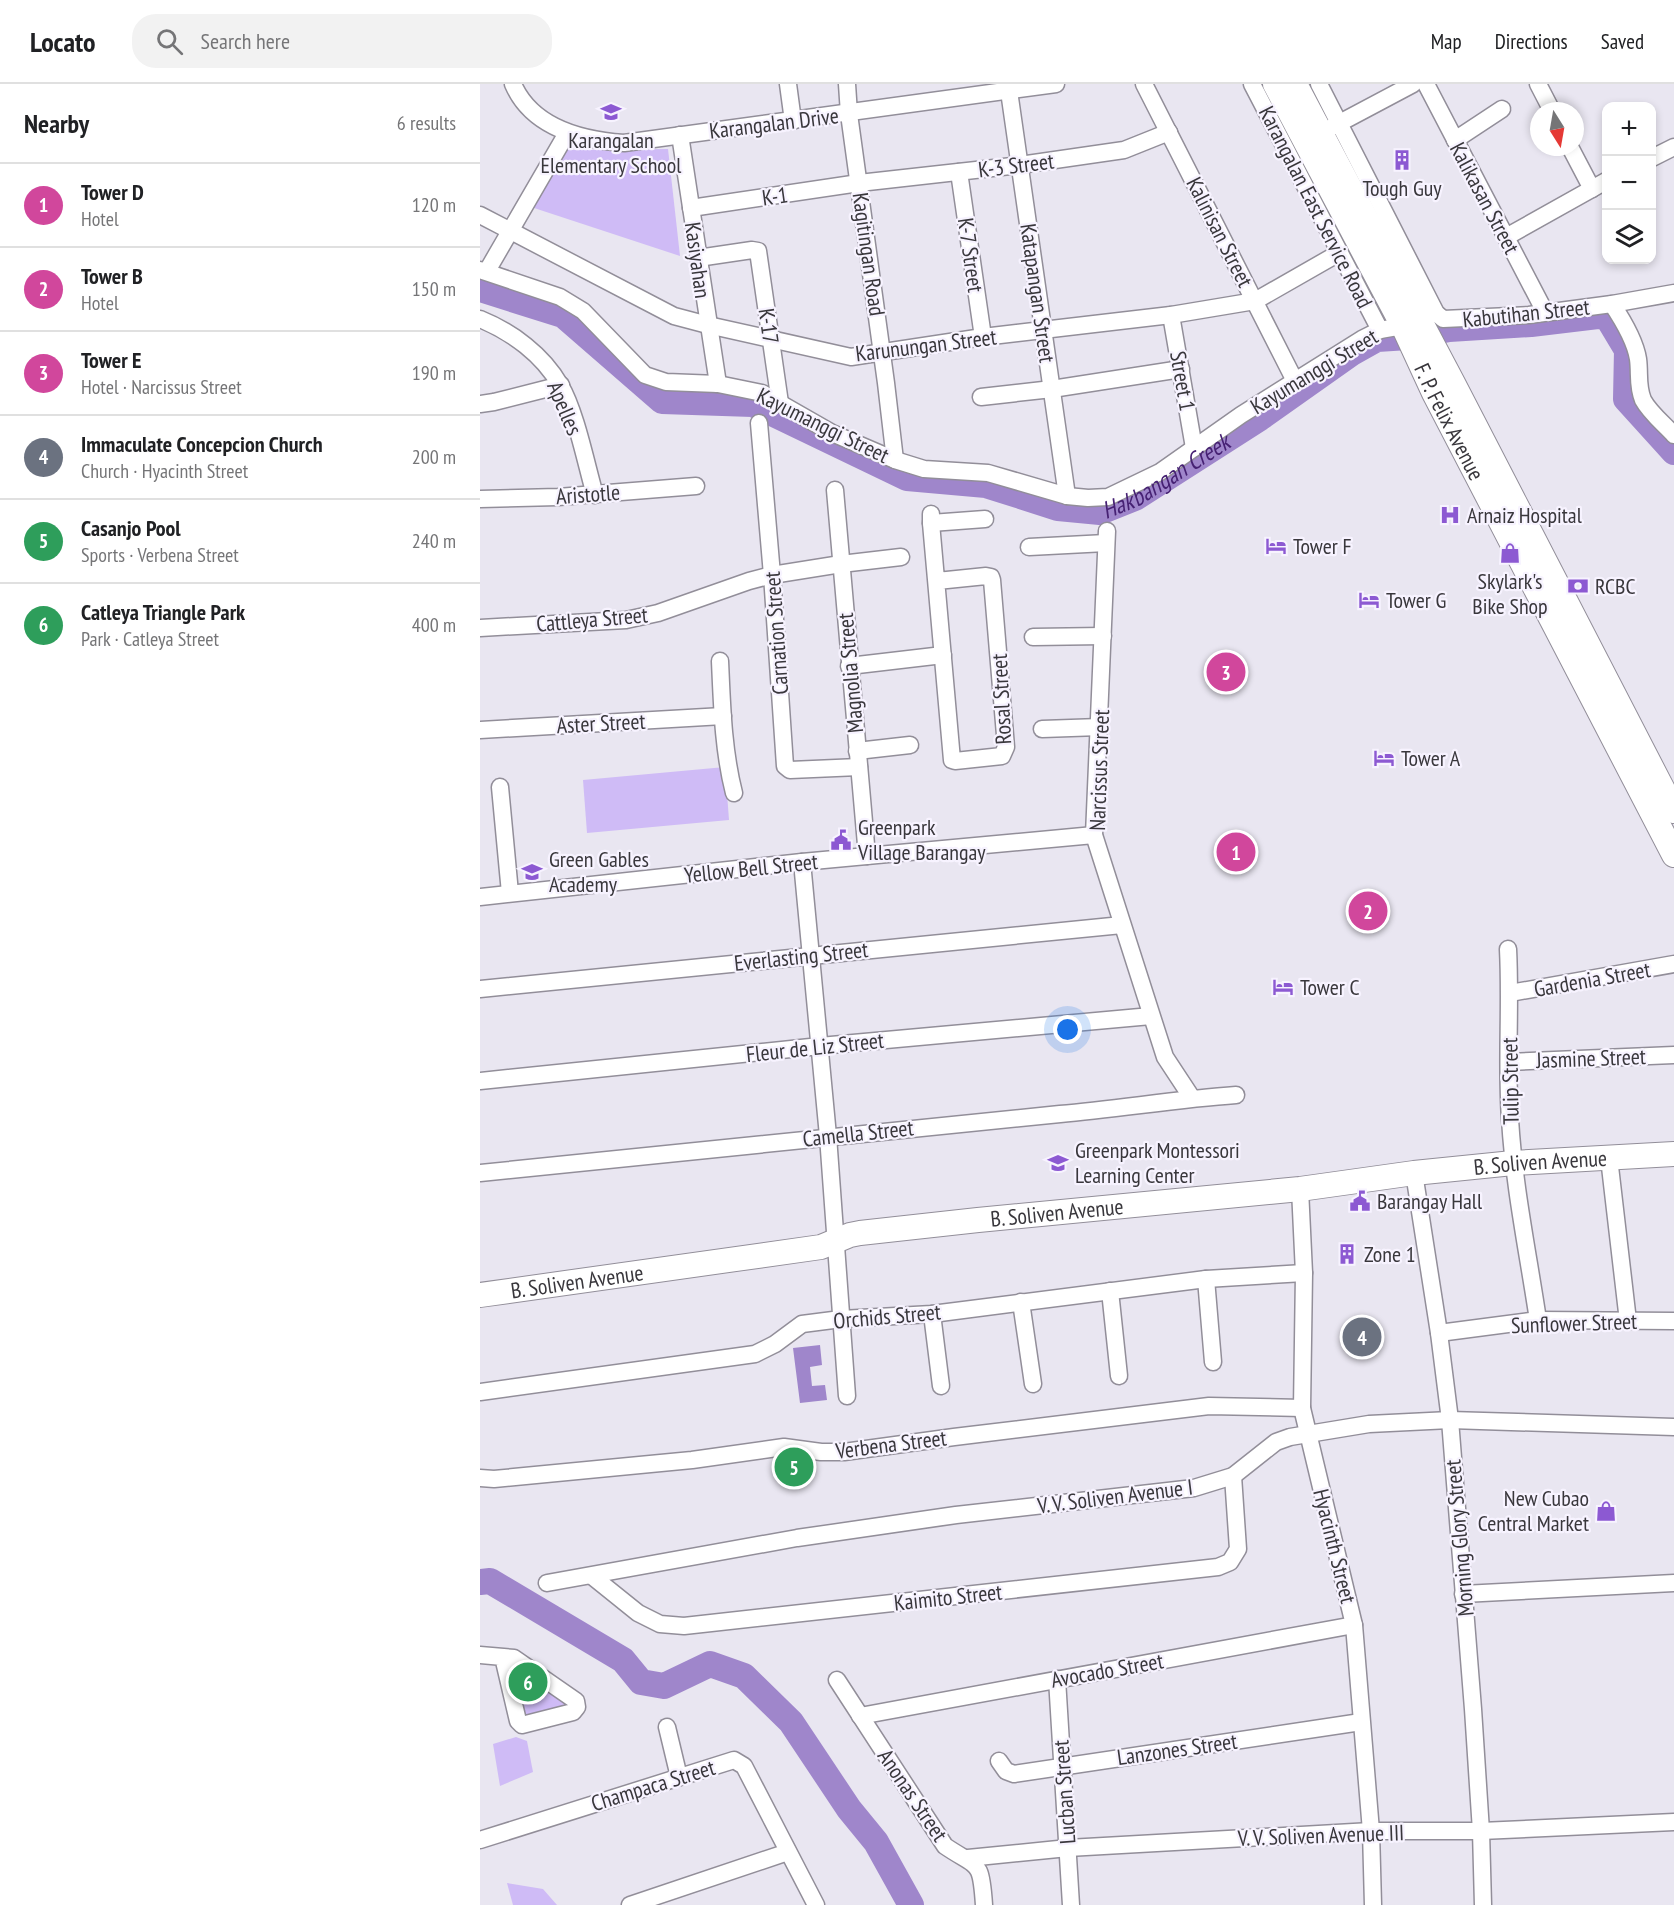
<!DOCTYPE html>
<html lang="en">
<head>
<meta charset="utf-8">
<style>
  body { margin:0; font-family:"PT Sans Narrow",sans-serif; background:#f2f2f2; color:#202124 }
  .controls { position:absolute; right:18px; top:18px; display:grid; overflow:hidden; border-radius:12px; box-shadow:0 3px 9px #0003 }
  .controls button { width:54px; height:54px; display:grid; place-items:center; padding:0; border:0; border-bottom:2px solid #e0e0e0; background:#fff; color:#202124; font:30px sans-serif }
  .compass { position:absolute; left:1050px; top:18px; width:54px; height:54px; border-radius:50%; background:#fff; box-shadow:0 3px 9px #0003; rotate:169deg }
  .you { position:absolute; left:588px; top:946px; width:21px; height:21px; margin:-15px; border:4px solid #fff; border-radius:50%; background:#1a73e8; box-shadow:0 0 0 9px #1a73e833 }
  .badge { display:grid; place-items:center; width:39px; height:39px; border-radius:50%; background:#db2777; color:#fff; font-size:20px; font-weight:700 }
  .pin { position:absolute; translate:-50% -50%; border:3px solid #fff; box-shadow:0 2px 6px #0006 }
  .list { margin:0; padding:0; list-style:none }
  h2 { display:flex; justify-content:space-between; align-items:center; height:78px; margin:0; padding:0 24px; font-size:26px }
  h2 small { font-size:20px; font-weight:400; color:#757577 }
  .list li { display:grid; grid-template-columns:39px 1fr auto; gap:18px; align-items:center; box-sizing:border-box; height:84px; padding:0 24px; border-top:2px solid #e0e0e0 }
  .list b { display:block; font-size:22px; white-space:nowrap }
  .list p { margin:0; font-size:20px; white-space:nowrap; color:#757577 }
  .list em { font-size:20px; font-style:normal; color:#757577 }
  .icon { flex:none; width:33px; height:33px; fill:none; stroke:currentColor; stroke-width:2; stroke-linecap:round; stroke-linejoin:round }
  .map { position:relative; flex:none; width:1194px; height:1821px; overflow:hidden }
  header { display:flex; align-items:center; gap:36px; box-sizing:border-box; height:84px; padding:0 30px; background:#fff; border-bottom:2px solid #e0e0e0 }
  header strong { font-size:28px }
  nav { display:flex; gap:33px; margin-inline-start:auto; font-size:21px }
  .search { width:420px; height:54px; background:#f2f2f2; display:flex; align-items:center; gap:15px; box-sizing:border-box; padding:0 21px; border-radius:24px; color:#757577; font-size:22px }
  main { display:flex }
  aside { flex:1; background:#fff }
  .map>svg:first-child { display:block }
  .green { fill:#cfbbf6 }
  .water { fill:#9f86cb }
  .lines { fill:none; stroke-linecap:round; stroke-linejoin:round }
  .river { stroke:#9f86cb; stroke-width:26 }
  .street-casing { stroke:#928e99; stroke-width:19 }
  .secondary-casing { stroke:#928e99; stroke-width:26 }
  .street { stroke:#fff; stroke-width:16 }
  .secondary { stroke:#fff; stroke-width:24 }
  .labels { text-anchor:middle; dominant-baseline:central; stroke-width:4.5; stroke-linejoin:round; paint-order:stroke }
  .street-label { font-size:22px; fill:#39373c; stroke:#f7f3ff }
  .poi-label { font-size:22px; fill:#39373c; stroke:#f7f3ff; text-anchor:start }
  .water-label { font-size:24px; font-style:italic; fill:#462173; stroke:#f7f3ff }
</style>
</head>
<body>
<header>
<strong>Locato</strong>
<div class="search"><svg class="icon" aria-label="search" viewBox="0 0 24 24"><circle cx="10" cy="10" r="6"/><path d="M15 15l6 6"/></svg>Search here</div>
<nav><a>Map</a><a>Directions</a><a>Saved</a></nav>
</header>
<main>
<aside>
<h2>Nearby<small>6 results</small></h2>
<ul class="list">
<li><span class="badge" style="background:#d1479c">1</span><div><b>Tower D</b><p>Hotel</p></div><em>120 m</em></li>
<li><span class="badge" style="background:#d1479c">2</span><div><b>Tower B</b><p>Hotel</p></div><em>150 m</em></li>
<li><span class="badge" style="background:#d1479c">3</span><div><b>Tower E</b><p>Hotel · Narcissus Street</p></div><em>190 m</em></li>
<li><span class="badge" style="background:#6b7280">4</span><div><b>Immaculate Concepcion Church</b><p>Church · Hyacinth Street</p></div><em>200 m</em></li>
<li><span class="badge" style="background:#2e9e5b">5</span><div><b>Casanjo Pool</b><p>Sports · Verbena Street</p></div><em>240 m</em></li>
<li><span class="badge" style="background:#2e9e5b">6</span><div><b>Catleya Triangle Park</b><p>Park · Catleya Street</p></div><em>400 m</em></li>
</ul>
</aside>
<div class="map">
<svg width="1194" height="1821" viewBox="0 0 1194 1821">
  <rect width="100%" height="100%" fill="#e9e6f1"/>
  <g class="green">
    <polygon points="188,65 200,172 45,121 83,68 87,66"/>
    <polygon points="245,683 249,736 107,749 103,696"/>
    <polygon points="27,1577 93,1617 91,1625 47,1637"/>
    <polygon points="36,1653 47,1657 53,1688 20,1702 13,1660"/>
    <polygon points="27,1799 63,1805 77,1821 33,1821"/>
  </g>
  <polygon class="water" points="340,1261 342,1281 330,1283 332,1302 345,1301 347,1316 320,1319 313,1264"/>
  <g class="lines">
    <g class="river">
      <path id="s1" d="M0,205L83,231L182,317L273,320L427,394L506,401L578,424L620,428L655,414L780,334L872,269L897,255L928,253L969,245L1051,240L1126,231L1147,266L1146,315L1194,368"/>
      <polyline points="0,1498 10,1497 143,1576 161,1598 184,1602 230,1580 264,1592 311,1638 369,1725 396,1758 431,1821"/>
    </g>
    <g class="street-casing">
      <g id="street">
        <path d="M33,0C52,44 101,56 144,59L576,0"/>
        <polyline points="308,0 313,37"/>
        <polyline points="367,0 369,30 406,299 415,376"/>
        <polyline points="664,0 815,297"/>
        <polyline points="772,0 900,246"/>
        <polyline points="839,0 956,229 963,235 1049,231 1132,220 1194,209"/>
        <polyline points="946,0 1065,228"/>
        <polyline points="1058,0 1072,27"/>
        <polyline points="529,7 587,412"/>
        <polyline points="852,43 933,0"/>
        <polyline points="200,51 238,300"/>
        <polyline points="975,56 1022,25"/>
        <polyline points="1090,63 1112,105"/>
        <polyline points="1172,74 1194,63"/>
        <polyline points="479,88 503,253"/>
        <polyline points="211,124 379,99 540,81 644,66 689,48"/>
        <polyline points="0,131 194,232 228,241 371,273 503,253 691,231 775,217 859,169"/>
        <polyline points="1026,153 1126,97"/>
        <polyline points="218,174 272,166 278,167 300,319"/>
        <polyline points="0,186 80,213 103,227 165,291 186,298 238,300 282,309 352,349 415,376 444,385 508,389 587,412 608,414 628,413 680,388 761,331 882,255 900,246 923,242 956,229"/>
        <polyline points="7,187 87,49"/>
        <path d="M1132,220C1142,235 1155,256 1158,275C1160,289 1157,302 1163,316C1170,329 1184,340 1194,351"/>
        <polyline points="691,231 714,364"/>
        <path d="M0,235C32,248 63,271 80,301C96,328 106,380 115,411"/>
        <polyline points="501,313 572,305 701,285"/>
        <polyline points="0,320 14,318 81,301"/>
        <polyline points="279,339 292,491 305,682 310,686 379,683"/>
        <polyline points="355,406 387,772"/>
        <polyline points="0,415 78,413 216,402"/>
        <polyline points="451,430 451,439 472,676 475,677 522,672 526,663 512,496 511,493 506,492 457,497"/>
        <polyline points="451,439 505,435"/>
        <polyline points="627,447 614,751 685,973 712,1014"/>
        <polyline points="549,463 626,459"/>
        <polyline points="0,544 146,536 178,529 269,497 292,491 361,480 421,473"/>
        <polyline points="553,553 623,552"/>
        <path d="M240,577C242,621 243,666 254,709"/>
        <polyline points="369,582 463,571"/>
        <polyline points="562,645 620,643"/>
        <polyline points="0,646 243,632"/>
        <polyline points="377,667 430,661"/>
        <polyline points="20,703 30,809"/>
        <polyline points="322,778 348,1052 367,1312"/>
        <polyline points="0,813 322,778 614,751"/>
        <path d="M1028,865C1031,922 1026,979 1030,1035C1034,1103 1048,1169 1058,1236"/>
        <polyline points="0,905 642,841"/>
        <polyline points="1030,909 1194,880"/>
        <polyline points="1029,978 1194,971"/>
        <polyline points="0,997 340,962 671,932"/>
        <polyline points="1129,1074 1148,1237"/>
        <path d="M0,1089C193,1069 386,1048 580,1030C639,1025 697,1015 756,1011"/>
        <polyline points="934,1089 959,1249 970,1336 993,1625 1001,1747 1003,1821"/>
        <polyline points="820,1105 824,1189 822,1324 874,1541 891,1747 893,1821"/>
        <polyline points="726,1195 733,1278"/>
        <polyline points="630,1207 639,1292"/>
        <polyline points="541,1218 553,1300"/>
        <polyline points="452,1230 461,1302"/>
        <polyline points="959,1249 1058,1236 1194,1237"/>
        <polyline points="0,1308 275,1270 295,1260 322,1240 361,1235 452,1230 726,1195 824,1189"/>
        <polyline points="0,1394 14,1395 212,1376 304,1363 341,1368 364,1368 474,1353 729,1322 822,1324"/>
        <polyline points="112,1492 158,1529 180,1540 204,1542 738,1483 750,1478 758,1465 753,1392"/>
        <polyline points="67,1499 317,1454 476,1431 714,1404 753,1392 796,1358 810,1353 889,1340 970,1336 1194,1343"/>
        <polyline points="983,1510 1194,1499"/>
        <polyline points="0,1571 34,1574 96,1617 97,1623 93,1628 42,1641 38,1637 23,1573"/>
        <polyline points="577,1595 591,1821"/>
        <path d="M357,1596L465,1762C499,1785 501,1775 504,1821"/>
        <polyline points="380,1632 874,1541"/>
        <polyline points="187,1643 199,1693"/>
        <polyline points="519,1677 526,1687 534,1690 881,1638"/>
        <polyline points="0,1756 254,1676 264,1682 336,1821"/>
        <polyline points="488,1774 588,1764 891,1747 1001,1747 1194,1738"/>
        <polyline points="150,1821 308,1768"/>
      </g>
    </g>
    <g class="secondary-casing">
      <g id="secondary">
        <path id="s2" d="M795,0L924,244L954,309L1194,771"/>
        <polyline points="815,0 973,299 1194,727"/>
        <path id="s3" d="M0,1211L341,1163L370,1151L380,1149L498,1136L820,1105L934,1089L1033,1079L1194,1070"/>
      </g>
    </g>
    <use href="#street" class="street"/>
    <use href="#secondary" class="secondary"/>
  </g>
  <defs>
    <g id="school-bare" transform="scale(1.62)"><path d="M0-5L7-2L0 1L-7-2ZM-4 1L0 2.5L4 1V4Q0 6-4 4Z" fill="#8c59d2" stroke="#f7f3ff" stroke-width="2.5" paint-order="stroke"/></g>
    <g id="building-bare" transform="scale(1.62)"><path d="M-4-6H4V6H1V3H-1V6H-4ZM-2.5-4.3h1.7v1.8h-1.7ZM.8-4.3h1.7v1.8H.8ZM-2.5-1h1.7V.8h-1.7ZM.8-1h1.7V.8H.8Z" fill="#8c59d2" stroke="#f7f3ff" stroke-width="2.5" paint-order="stroke"/></g>
    <g id="hospital-bare" transform="scale(1.62)"><path d="M-5-5h3v3.5h4V-5h3V5h-3V1.5h-4V5h-3Z" fill="#8c59d2" stroke="#f7f3ff" stroke-width="2.5" paint-order="stroke"/></g>
    <g id="hotel-bare" transform="scale(1.62)"><path d="M-6-4.5h1.5V1H6V5H4.5V3h-9V5H-6ZM-4 0a1.8 1.8 0 1 1 3.6 0ZM.5 0V-2.5h3Q6-2.5 6 0Z" fill="#8c59d2" stroke="#f7f3ff" stroke-width="2.5" paint-order="stroke"/></g>
    <g id="shop-bare" transform="scale(1.62)"><path d="M-5-2.5h2.3a2.7 3.5 0 0 1 5.4 0H5L5.5 6h-11ZM-1.5-2.5h3a1.5 2.3 0 0 0-3 0Z" fill="#8c59d2" stroke="#f7f3ff" stroke-width="2.5" paint-order="stroke"/></g>
    <g id="bank-bare" transform="scale(1.62)"><path d="M-6-4H6V4H-6ZM0-2.3a2.3 2.3 0 1 0 0 4.6a2.3 2.3 0 1 0 0-4.6Z" fill="#8c59d2" stroke="#f7f3ff" stroke-width="2.5" paint-order="stroke"/></g>
    <g id="civic-bare" transform="scale(1.62)"><path d="M-.6-6.5H3V-4.5H.6V-3L4-1V1h2V6H-6V1h2V-1L-.6-3ZM-1.2 2.5V6h2.4V2.5Z" fill="#8c59d2" stroke="#f7f3ff" stroke-width="2.5" paint-order="stroke"/></g>
  </defs>
  <g fill-rule="evenodd">
    <use href="#school-bare" x="131" y="28"/>
    <use href="#building-bare" x="922" y="76"/>
    <use href="#hospital-bare" x="970" y="431"/>
    <use href="#hotel-bare" x="796" y="462"/>
    <use href="#shop-bare" x="1030" y="469"/>
    <use href="#bank-bare" x="1098" y="502"/>
    <use href="#hotel-bare" x="889" y="516"/>
    <use href="#hotel-bare" x="904" y="674"/>
    <use href="#civic-bare" x="361" y="756"/>
    <use href="#school-bare" x="52" y="788"/>
    <use href="#hotel-bare" x="803" y="903"/>
    <use href="#school-bare" x="578" y="1079"/>
    <use href="#civic-bare" x="880" y="1117"/>
    <use href="#building-bare" x="867" y="1170"/>
    <use href="#shop-bare" x="1126" y="1427"/>
  </g>
  <g class="labels">
    <g class="street-label">
      <text transform="translate(294 39) rotate(-7)">Karangalan Drive</text>
      <text transform="translate(536 81) rotate(-7)">K-3 Street</text>
      <text transform="translate(295 112) rotate(-8)">K-1</text>
      <text transform="translate(1005 114) rotate(62)">Kalikasan Street</text>
      <text transform="translate(836 123) rotate(63)">Karangalan East Service Road</text>
      <text transform="translate(740 148) rotate(63)">Kalinisan Street</text>
      <text transform="translate(389 170) rotate(82)">Kagitingan Road</text>
      <text transform="translate(491 171) rotate(82)">K-7 Street</text>
      <text transform="translate(218 176) rotate(82)">Kasiyahan</text>
      <text transform="translate(558 209) rotate(82)">Katapangan Street</text>
      <text transform="translate(1046 229) rotate(-6)">Kabutihan Street</text>
      <text transform="translate(289 242) rotate(82)">K-17</text>
      <text transform="translate(446 261) rotate(-7)">Karunungan Street</text>
      <text transform="translate(834 287) rotate(-31)">Kayumanggi Street</text>
      <text transform="translate(703 297) rotate(80)">Street 1</text>
      <text transform="translate(85 324) rotate(67)">Apelles</text>
      <text stroke="none"><textPath href="#s2" startOffset="380">F. P. Felix Avenue</textPath></text>
      <text transform="translate(343 341) rotate(26)">Kayumanggi Street</text>
      <text transform="translate(108 410) rotate(-4)">Aristotle</text>
      <text transform="translate(112 535) rotate(-5)">Cattleya Street</text>
      <text transform="translate(296 549) rotate(-94)">Carnation Street</text>
      <text transform="translate(370 589) rotate(-95)">Magnolia Street</text>
      <text transform="translate(521 615) rotate(-93)">Rosal Street</text>
      <text transform="translate(121 639) rotate(-3)">Aster Street</text>
      <text transform="translate(619 686) rotate(-88)">Narcissus Street</text>
      <text transform="translate(271 784) rotate(-6)">Yellow Bell Street</text>
      <text transform="translate(321 872) rotate(-6)">Everlasting Street</text>
      <text transform="translate(1112 895) rotate(-10)">Gardenia Street</text>
      <text transform="translate(335 963) rotate(-6)">Fleur de Liz Street</text>
      <text transform="translate(1111 974) rotate(-2)">Jasmine Street</text>
      <text transform="translate(1030 997) rotate(-91)">Tulip Street</text>
      <text transform="translate(378 1049) rotate(-6)">Camella Street</text>
      <text stroke="none"><textPath href="#s3" startOffset="1070">B. Soliven Avenue</textPath></text>
      <text stroke="none"><textPath href="#s3" startOffset="584">B. Soliven Avenue</textPath></text>
      <text stroke="none"><textPath href="#s3" startOffset="98">B. Soliven Avenue</textPath></text>
      <text transform="translate(407 1232) rotate(-5)">Orchids Street</text>
      <text transform="translate(1094 1239) rotate(-2)">Sunflower Street</text>
      <text transform="translate(411 1360) rotate(-7)">Verbena Street</text>
      <text transform="translate(635 1412) rotate(-7)">V. V. Soliven Avenue I</text>
      <text transform="translate(979 1454) rotate(-95)">Morning Glory Street</text>
      <text transform="translate(855 1462) rotate(76)">Hyacinth Street</text>
      <text transform="translate(468 1513) rotate(-6)">Kaimito Street</text>
      <text transform="translate(627 1586) rotate(-10)">Avocado Street</text>
      <text transform="translate(697 1665) rotate(-8)">Lanzones Street</text>
      <text transform="translate(173 1701) rotate(-17)">Champaca Street</text>
      <text transform="translate(584 1708) rotate(-94)">Lucban Street</text>
      <text transform="translate(433 1711) rotate(56)">Anonas Street</text>
      <text transform="translate(841 1751) rotate(-2)">V. V. Soliven Avenue III</text>
    </g>
    <g class="poi-label">
      <text x="131" y="56" text-anchor="middle">Karangalan<tspan x="131" dy="25">Elementary School</tspan></text>
      <text x="922" y="104" text-anchor="middle">Tough Guy</text>
      <text x="987" y="431">Arnaiz Hospital</text>
      <text x="813" y="462">Tower F</text>
      <text x="1030" y="497" text-anchor="middle">Skylark's<tspan x="1030" dy="25">Bike Shop</tspan></text>
      <text x="1115" y="502">RCBC</text>
      <text x="906" y="516">Tower G</text>
      <text x="921" y="674">Tower A</text>
      <text x="378" y="743">Greenpark<tspan x="378" dy="25">Village Barangay</tspan></text>
      <text x="69" y="775">Green Gables<tspan x="69" dy="25">Academy</tspan></text>
      <text x="820" y="903">Tower C</text>
      <text x="595" y="1066">Greenpark Montessori<tspan x="595" dy="25">Learning Center</tspan></text>
      <text x="897" y="1117">Barangay Hall</text>
      <text x="884" y="1170">Zone 1</text>
      <text x="1109" y="1414" text-anchor="end">New Cubao<tspan x="1109" dy="25">Central Market</tspan></text>
    </g>
    <g class="water-label">
      <text stroke="none"><textPath href="#s1" startOffset="752">Hakbangan Creek</textPath></text>
    </g>
  </g>
</svg>
<div class="controls">
<button>+</button>
<button>−</button>
<button><svg class="icon" aria-label="layers" viewBox="0 0 24 24"><path d="M12 4l9 5-9 5-9-5zM3 14l9 5 9-5"/></svg></button>
</div>
<svg class="compass" viewBox="-18 -18 36 36"><path d="M0-13l5 13h-10z" fill="#e53935"/><path d="M0 13l5-13h-10z" fill="#757577"/></svg>
<div class="you"></div>
<div class="pin badge" style="left:756px;top:768px;background:#d1479c">1</div>
<div class="pin badge" style="left:888px;top:827px;background:#d1479c">2</div>
<div class="pin badge" style="left:746px;top:588px;background:#d1479c">3</div>
<div class="pin badge" style="left:882px;top:1253px;background:#6b7280">4</div>
<div class="pin badge" style="left:314px;top:1383px;background:#2e9e5b">5</div>
<div class="pin badge" style="left:48px;top:1598px;background:#2e9e5b">6</div>
</div>
</main>
</body>
</html>
